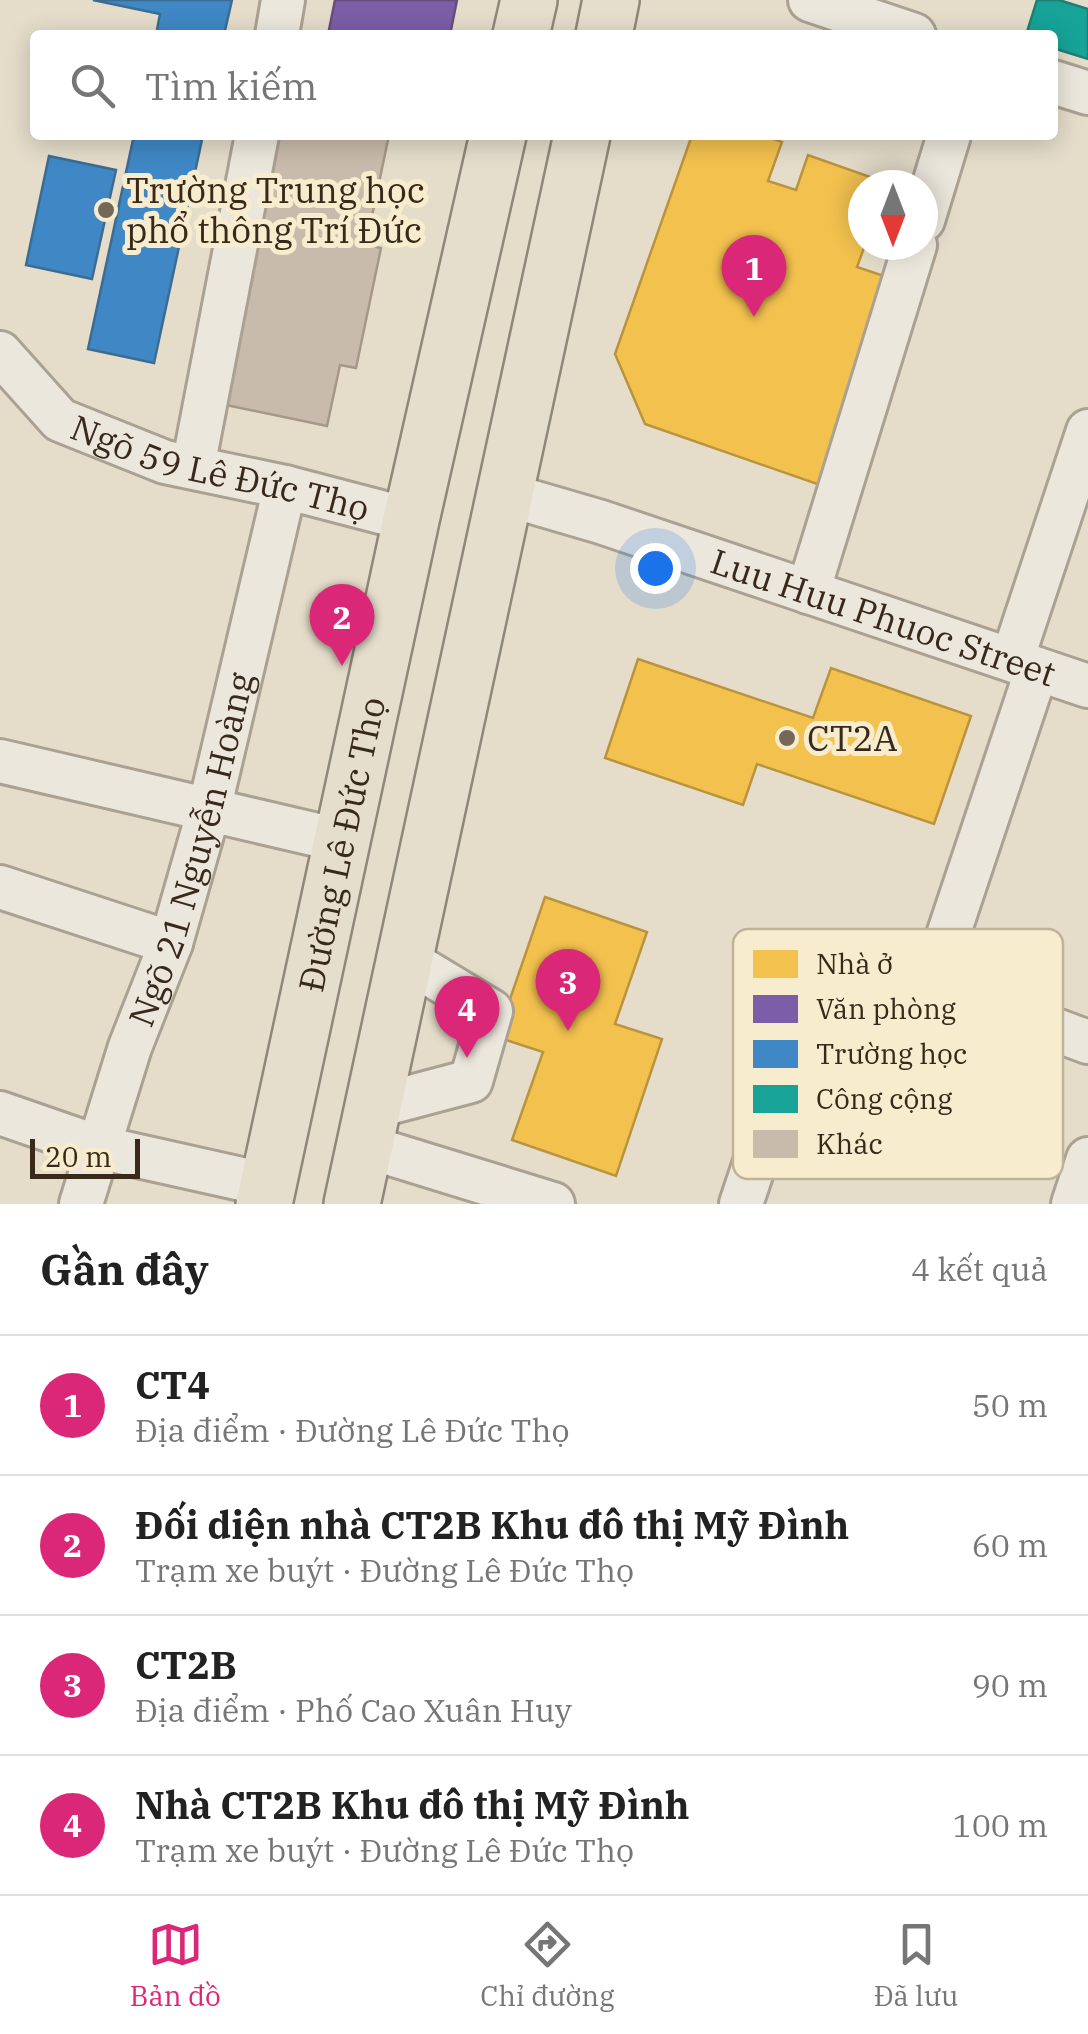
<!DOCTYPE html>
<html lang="vi">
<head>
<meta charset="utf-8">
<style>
  body { margin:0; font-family:"IBM Plex Serif",serif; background:#f6f6f6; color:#222 }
  .compass { position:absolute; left:848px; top:170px; width:90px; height:90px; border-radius:50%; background:#fff; box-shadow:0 5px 25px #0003; rotate:180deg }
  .scale { position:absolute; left:30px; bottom:25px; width:110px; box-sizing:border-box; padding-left:10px; border:5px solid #38291b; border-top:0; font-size:28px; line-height:35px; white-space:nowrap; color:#38291b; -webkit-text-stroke:8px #f8ecce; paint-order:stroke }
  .you { position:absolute; left:655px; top:568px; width:35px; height:35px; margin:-25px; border:8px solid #fff; border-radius:50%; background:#1a73e8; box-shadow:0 0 0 15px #1a73e833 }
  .badge { display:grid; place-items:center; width:65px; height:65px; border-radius:50%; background:#db2777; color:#fff; font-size:32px; font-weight:700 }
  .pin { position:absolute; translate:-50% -82px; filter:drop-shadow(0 2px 5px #0008) }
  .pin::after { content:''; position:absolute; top:52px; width:35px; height:30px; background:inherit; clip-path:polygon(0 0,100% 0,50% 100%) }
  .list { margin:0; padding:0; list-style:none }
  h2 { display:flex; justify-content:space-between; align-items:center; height:130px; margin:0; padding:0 40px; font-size:42px }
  h2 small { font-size:32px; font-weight:400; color:#767676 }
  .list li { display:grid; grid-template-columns:65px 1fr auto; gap:30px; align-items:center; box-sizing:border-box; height:140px; padding:0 40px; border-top:2px solid #e0e0e0 }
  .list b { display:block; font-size:38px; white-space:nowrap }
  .list p { margin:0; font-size:32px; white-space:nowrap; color:#767676 }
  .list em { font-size:32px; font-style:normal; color:#767676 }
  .icon { flex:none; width:55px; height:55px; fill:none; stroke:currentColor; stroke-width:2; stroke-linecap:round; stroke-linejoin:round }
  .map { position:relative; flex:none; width:1088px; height:1204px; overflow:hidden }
  .search { position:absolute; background:#fff; box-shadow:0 5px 25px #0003; left:30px; right:30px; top:30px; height:110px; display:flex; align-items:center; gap:25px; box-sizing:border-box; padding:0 35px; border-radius:10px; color:#767676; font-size:38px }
  .sheet { height:690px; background:#fff }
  nav { display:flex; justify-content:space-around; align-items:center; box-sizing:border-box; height:140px; border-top:2px solid #e0e0e0; background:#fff; font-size:28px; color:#767676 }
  nav a { display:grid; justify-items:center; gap:5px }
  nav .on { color:#db2777 }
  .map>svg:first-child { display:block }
  .homes { fill:#f2c14e; stroke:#ba933f; stroke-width:2.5 }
  .offices { fill:#7b5ea7; stroke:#674e7d; stroke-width:2.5 }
  .schools { fill:#3f88c5; stroke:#3d6c92; stroke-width:2.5 }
  .public { fill:#17a398; stroke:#217e72; stroke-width:2.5 }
  .building { fill:#c9bbab; stroke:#a59889; stroke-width:2.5 }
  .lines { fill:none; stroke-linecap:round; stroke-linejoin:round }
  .minor-casing { stroke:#aaa193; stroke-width:48 }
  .major-casing { stroke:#8f877a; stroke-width:60 }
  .minor { stroke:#ece7dc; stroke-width:42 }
  .major { stroke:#e5decd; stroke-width:55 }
  .poi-dot { fill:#756858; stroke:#f8ecce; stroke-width:4 }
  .labels { text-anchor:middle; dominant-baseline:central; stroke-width:10; stroke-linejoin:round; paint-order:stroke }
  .poi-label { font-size:35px; fill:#38291b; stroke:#f8ecce; text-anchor:start }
  .street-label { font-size:35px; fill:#38291b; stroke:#f8ecce }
  .key { fill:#f8ecce; stroke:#beb298; stroke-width:2.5 }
  .key-label { font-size:28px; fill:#38291b }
</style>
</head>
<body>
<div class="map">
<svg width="1088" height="1204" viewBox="0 0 1088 1204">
  <rect width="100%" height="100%" fill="#e5ddca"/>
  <g class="homes">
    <polygon points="692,135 763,135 782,142 768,181 796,190 808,155 887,183 863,185 865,245 857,267 893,279 820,485 645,424 615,354"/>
    <polygon points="638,659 813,718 831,668 971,716 934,824 757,764 743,805 605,758"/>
    <polygon points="545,897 647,932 615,1024 662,1039 616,1176 512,1140 543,1052 497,1037"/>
  </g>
  <polygon class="offices" points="335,0 457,0 450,35 328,35"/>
  <g class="schools">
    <polygon points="93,0 232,0 224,35 156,35 160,14"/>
    <polygon points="134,135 203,135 154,363 88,349"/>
    <polygon points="49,156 116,170 92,279 26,265"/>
  </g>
  <polygon class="public" points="1037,0 1059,0 1088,9 1088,59 1053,48 1053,35 1026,35"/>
  <polygon class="building" points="280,135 389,135 366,245 381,248 356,368 340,365 327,426 226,405"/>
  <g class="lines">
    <g class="minor-casing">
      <g id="minor">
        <polyline points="810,0 914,35"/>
        <polyline points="277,35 283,0"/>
        <polyline points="1053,82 1088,93"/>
        <polyline points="923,220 949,135"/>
        <path id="s1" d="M0,353L60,420L165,462L285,487L411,520"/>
        <polyline points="193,467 257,135"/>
        <path id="s2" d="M505,494L601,522L1088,686"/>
        <polyline points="808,592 915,245"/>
        <polyline points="1012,660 1088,431"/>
        <polyline points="0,761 343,841"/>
        <polyline points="0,887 171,943"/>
        <polyline points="932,984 1088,1042"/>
        <polyline points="373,1107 471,1081 491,1011 405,959"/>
        <polyline points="0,1113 98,1147 268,1185"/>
        <polyline points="365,1146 553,1204"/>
        <path id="s3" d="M81,1204L130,1047L171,943L209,810L285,487"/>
        <polyline points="741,1204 800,1028 905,1064 1037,669"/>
        <polyline points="1073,1204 1088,1159"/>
      </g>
    </g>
    <g class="major-casing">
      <g id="major">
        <polyline points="521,35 529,0"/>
        <polyline points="604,35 611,0"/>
        <path id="s4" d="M264,1204L411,520L498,135"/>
        <polyline points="352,1204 582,135"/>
      </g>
    </g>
    <use href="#minor" class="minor"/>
    <use href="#major" class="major"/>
  </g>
  <g class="poi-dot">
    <circle cx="106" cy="210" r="10"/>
    <circle cx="787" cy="738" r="10"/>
  </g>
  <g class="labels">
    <g class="poi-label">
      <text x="126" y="190">Trường Trung học<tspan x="126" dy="40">phổ thông Trí Đức</tspan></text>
      <text x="807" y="738">CT2A</text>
    </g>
    <g class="street-label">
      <text stroke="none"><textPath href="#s1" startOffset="258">Ngõ 59 Lê Đức Thọ</textPath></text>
      <text stroke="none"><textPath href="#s2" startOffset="398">Luu Huu Phuoc Street</textPath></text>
      <text stroke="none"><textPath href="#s4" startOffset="368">Đường Lê Đức Thọ</textPath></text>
      <text stroke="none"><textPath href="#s3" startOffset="372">Ngõ 21 Nguyễn Hoàng</textPath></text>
    </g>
  </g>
  <rect x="733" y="929" width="330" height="250" rx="15" class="key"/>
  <rect x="753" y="950" width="45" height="28" fill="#f2c14e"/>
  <rect x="753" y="995" width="45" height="28" fill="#7b5ea7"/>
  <rect x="753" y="1040" width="45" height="28" fill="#3f88c5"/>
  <rect x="753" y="1085" width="45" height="28" fill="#17a398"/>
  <rect x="753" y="1130" width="45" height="28" fill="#c9bbab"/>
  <g class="key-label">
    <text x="816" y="974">Nhà ở</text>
    <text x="816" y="1019">Văn phòng</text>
    <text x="816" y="1064">Trường học</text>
    <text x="816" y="1109">Công cộng</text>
    <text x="816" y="1154">Khác</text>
  </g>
</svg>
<svg class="compass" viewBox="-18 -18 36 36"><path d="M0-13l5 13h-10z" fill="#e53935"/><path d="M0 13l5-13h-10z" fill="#767676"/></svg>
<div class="scale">20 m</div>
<div class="you"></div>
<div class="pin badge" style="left:754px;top:317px">1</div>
<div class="pin badge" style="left:342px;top:666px">2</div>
<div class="pin badge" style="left:568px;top:1031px">3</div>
<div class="pin badge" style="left:467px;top:1058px">4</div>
<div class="search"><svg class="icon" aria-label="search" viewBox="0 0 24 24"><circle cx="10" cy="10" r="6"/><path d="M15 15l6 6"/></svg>Tìm kiếm</div>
</div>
<section class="sheet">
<h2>Gần đây<small>4 kết quả</small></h2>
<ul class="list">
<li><span class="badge">1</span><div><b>CT4</b><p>Địa điểm · Đường Lê Đức Thọ</p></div><em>50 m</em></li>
<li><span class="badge">2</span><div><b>Đối diện nhà CT2B Khu đô thị Mỹ Đình</b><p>Trạm xe buýt · Đường Lê Đức Thọ</p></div><em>60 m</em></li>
<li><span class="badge">3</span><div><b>CT2B</b><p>Địa điểm · Phố Cao Xuân Huy</p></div><em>90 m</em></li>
<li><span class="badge">4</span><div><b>Nhà CT2B Khu đô thị Mỹ Đình</b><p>Trạm xe buýt · Đường Lê Đức Thọ</p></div><em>100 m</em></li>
</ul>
</section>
<nav>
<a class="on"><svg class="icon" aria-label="map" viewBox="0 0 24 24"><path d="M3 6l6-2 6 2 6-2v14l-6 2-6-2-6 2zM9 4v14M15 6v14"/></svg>Bản đồ</a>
<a><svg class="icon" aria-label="directions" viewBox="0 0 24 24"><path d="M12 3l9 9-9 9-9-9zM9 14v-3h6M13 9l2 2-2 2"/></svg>Chỉ đường</a>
<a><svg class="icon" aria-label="saved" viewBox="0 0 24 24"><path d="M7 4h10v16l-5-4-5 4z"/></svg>Đã lưu</a>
</nav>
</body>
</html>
